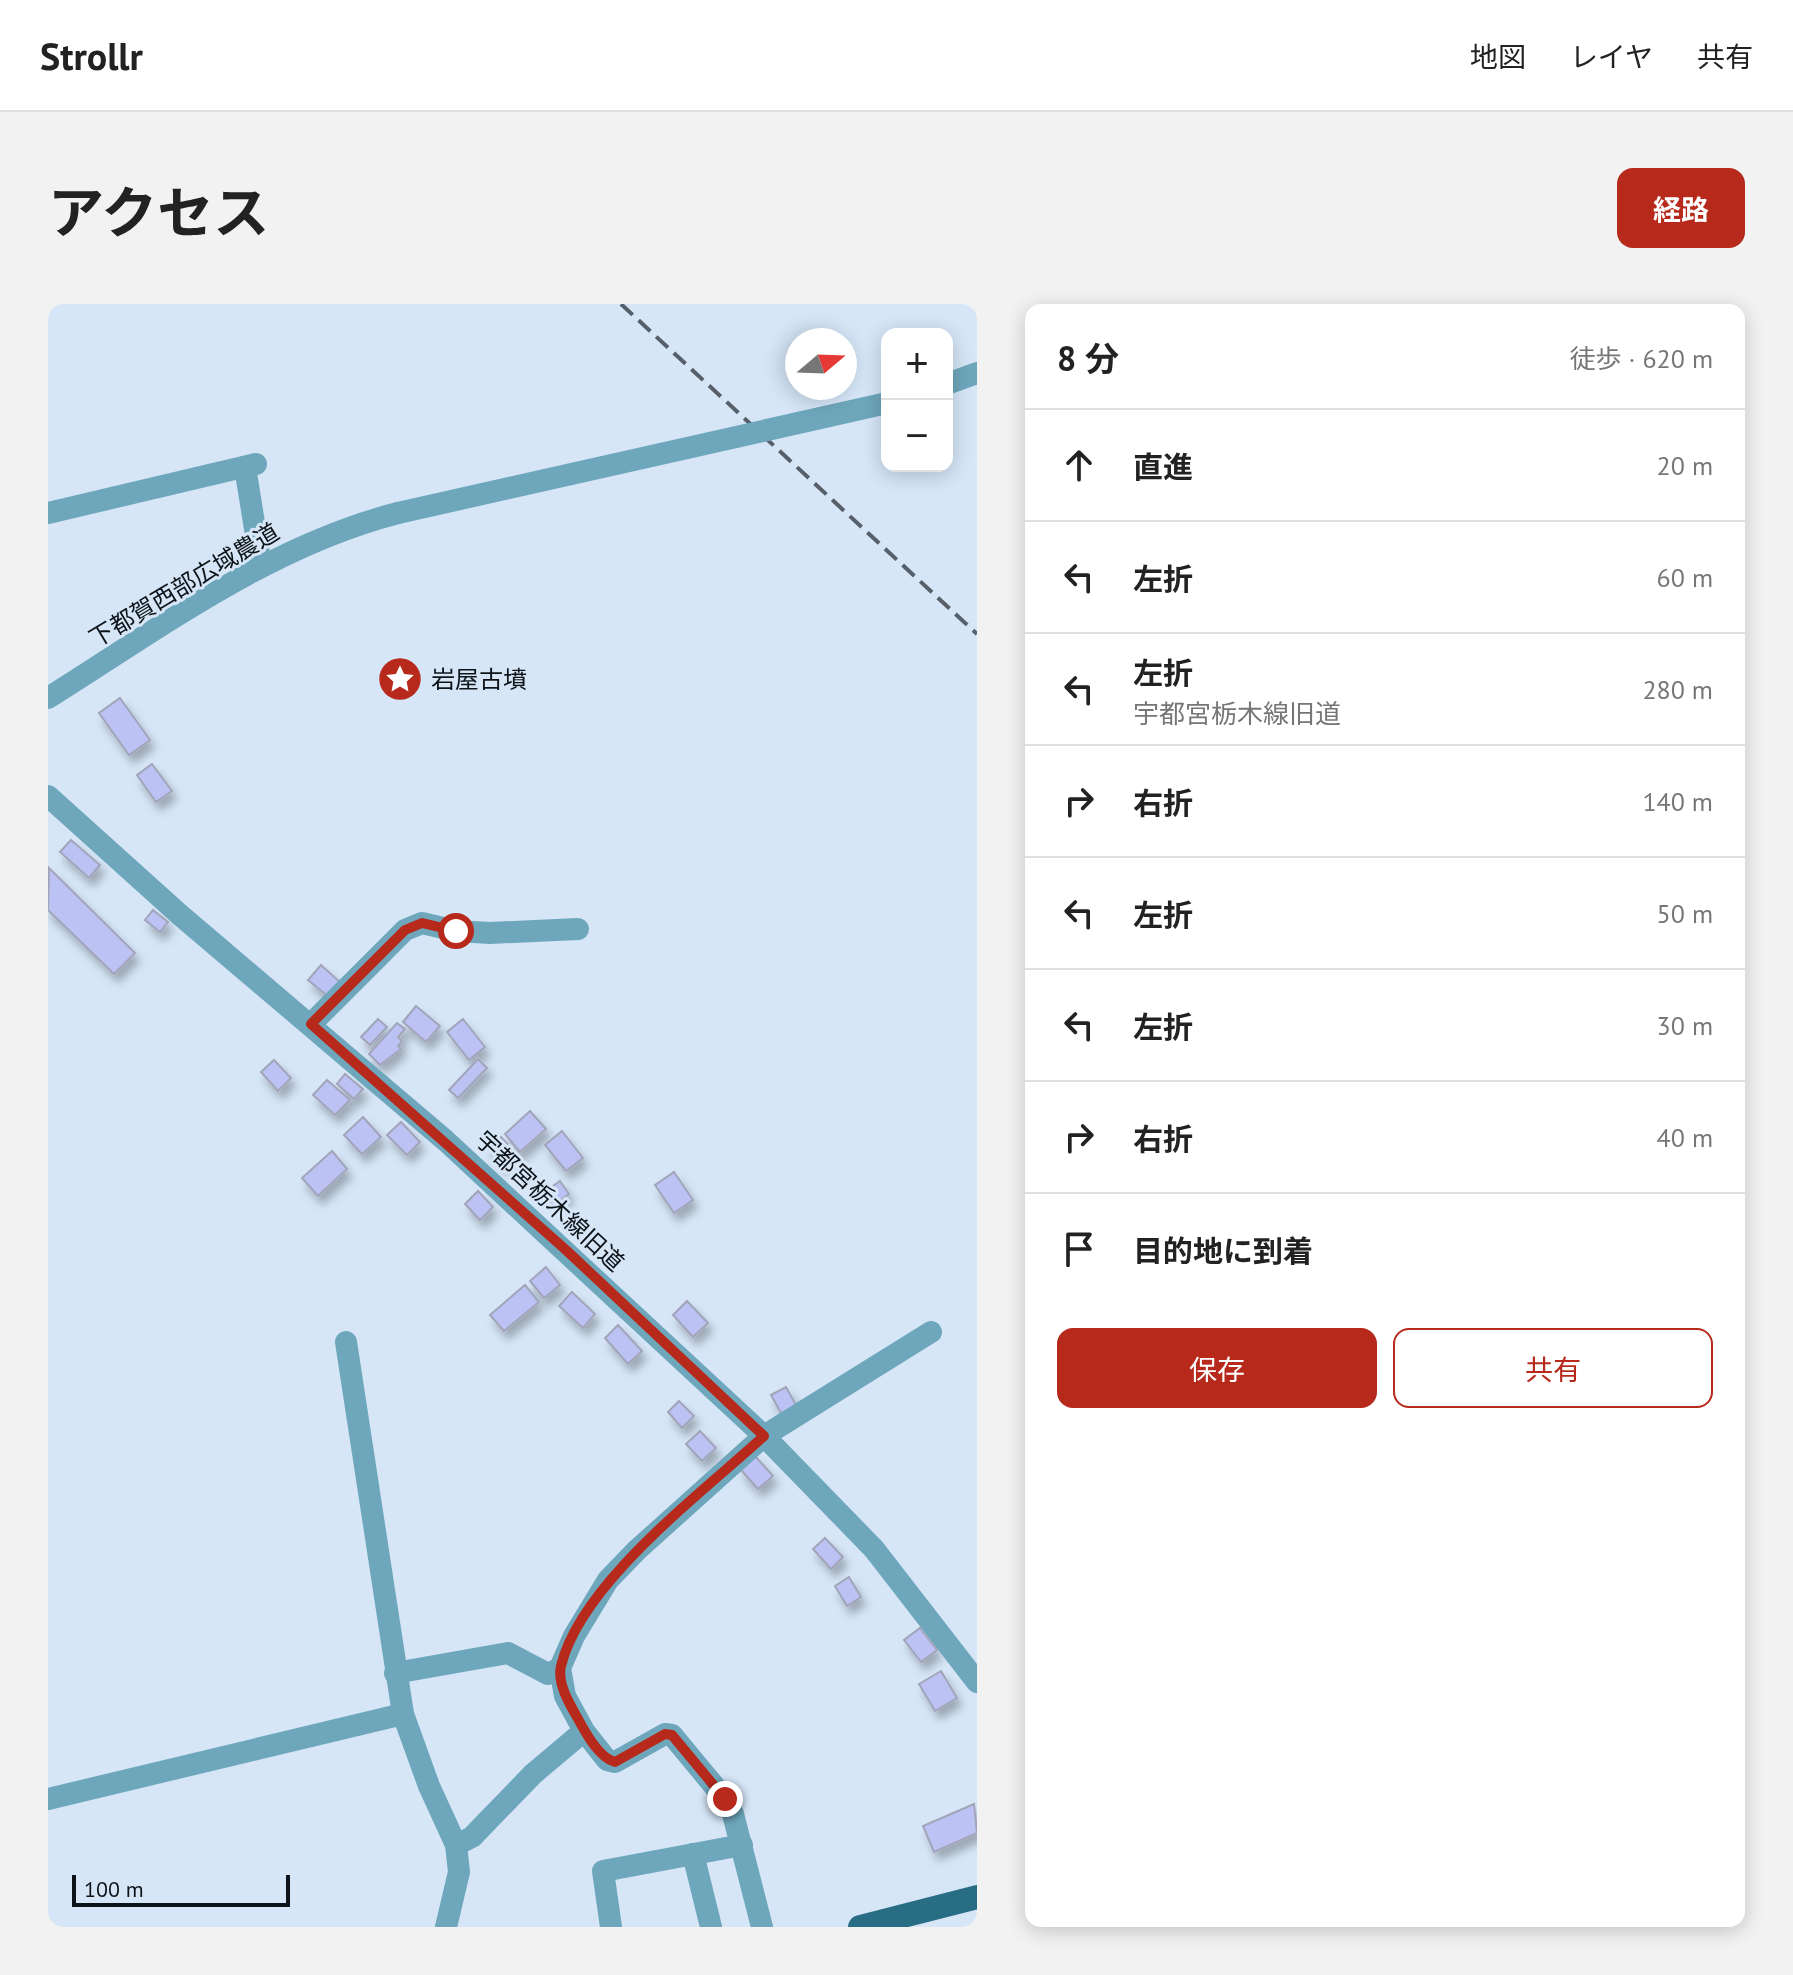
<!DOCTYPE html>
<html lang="ja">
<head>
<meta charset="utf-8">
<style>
  body { margin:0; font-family:"PT Sans","Noto Sans JP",sans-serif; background:#f2f2f2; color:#222 }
  .controls { position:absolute; right:24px; top:24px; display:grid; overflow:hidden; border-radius:16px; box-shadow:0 4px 20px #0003 }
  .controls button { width:72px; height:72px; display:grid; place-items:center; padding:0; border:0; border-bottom:2px solid #e0e0e0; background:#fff; color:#222; font:40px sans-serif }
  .compass { position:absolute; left:737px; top:24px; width:72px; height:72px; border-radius:50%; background:#fff; box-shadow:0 4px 20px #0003; rotate:71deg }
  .scale { position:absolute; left:24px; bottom:20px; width:218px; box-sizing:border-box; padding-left:8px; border:4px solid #0d1318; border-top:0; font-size:22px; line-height:28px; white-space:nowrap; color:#0d1318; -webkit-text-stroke:6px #d6e6f7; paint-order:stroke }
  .stop { position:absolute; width:24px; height:24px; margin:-18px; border:6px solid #b6291b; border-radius:50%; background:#fff }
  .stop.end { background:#b6291b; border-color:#fff; box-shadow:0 2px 8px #0008 }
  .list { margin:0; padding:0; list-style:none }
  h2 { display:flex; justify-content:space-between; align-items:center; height:104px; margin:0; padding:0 32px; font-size:34px }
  h2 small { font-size:26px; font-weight:400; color:#767676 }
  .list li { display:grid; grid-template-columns:52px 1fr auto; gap:24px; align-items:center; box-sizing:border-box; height:112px; padding:0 32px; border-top:2px solid #e0e0e0 }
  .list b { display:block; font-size:30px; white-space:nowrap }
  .list p { margin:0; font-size:26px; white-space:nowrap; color:#767676 }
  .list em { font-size:26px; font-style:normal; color:#767676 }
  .actions { display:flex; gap:16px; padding:24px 32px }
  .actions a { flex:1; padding:18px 0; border:2px solid #b6291b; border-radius:16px; text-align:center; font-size:28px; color:#b6291b }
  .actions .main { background:#b6291b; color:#fff }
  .icon { flex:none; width:44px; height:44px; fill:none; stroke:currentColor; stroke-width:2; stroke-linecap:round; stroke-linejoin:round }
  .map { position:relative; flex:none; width:929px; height:1623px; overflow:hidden; border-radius:16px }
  header { display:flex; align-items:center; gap:48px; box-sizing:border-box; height:112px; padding:0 40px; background:#fff; border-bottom:2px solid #e0e0e0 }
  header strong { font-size:38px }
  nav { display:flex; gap:44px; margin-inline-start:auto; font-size:28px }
  .intro { display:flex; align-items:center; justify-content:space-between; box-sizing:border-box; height:192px; padding:0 48px }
  h1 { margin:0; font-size:56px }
  .button { padding:20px 36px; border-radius:16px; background:#b6291b; color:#fff; font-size:28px; font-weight:700 }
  main { display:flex; gap:48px; padding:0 48px }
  aside { flex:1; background:#fff; border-radius:16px; box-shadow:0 4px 20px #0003 }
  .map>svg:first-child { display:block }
  .building { fill:#bcc2f4; stroke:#a2a4b9; stroke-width:2; filter:url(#shadow) }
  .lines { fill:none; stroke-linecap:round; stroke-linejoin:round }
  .minor { stroke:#6ea7bc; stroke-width:22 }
  .major { stroke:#296d84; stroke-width:24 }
  .rail { stroke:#57606a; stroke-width:4; stroke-dasharray:16 8; stroke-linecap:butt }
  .minor-bridge { stroke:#6ea7bc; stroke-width:22 }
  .route { stroke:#b6291b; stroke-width:10 }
  .labels { text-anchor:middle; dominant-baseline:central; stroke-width:6; stroke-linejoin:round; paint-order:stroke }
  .street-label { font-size:24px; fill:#0d1318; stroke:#d6e6f7 }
  .poi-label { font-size:24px; fill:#0d1318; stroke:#d6e6f7; text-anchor:start }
</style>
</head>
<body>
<header>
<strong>Strollr</strong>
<nav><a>地図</a><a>レイヤ</a><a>共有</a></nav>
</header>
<div class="intro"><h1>アクセス</h1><a class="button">経路</a></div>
<main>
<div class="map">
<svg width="929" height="1623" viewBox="0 0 929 1623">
  <defs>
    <filter id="shadow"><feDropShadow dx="4.5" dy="8" stdDeviation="4" flood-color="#0004"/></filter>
  </defs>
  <rect width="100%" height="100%" fill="#d6e6f7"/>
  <g class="building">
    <polygon points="72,394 102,436 81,451 51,409"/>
    <polygon points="104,460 124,487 108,498 89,471"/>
    <polygon points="23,536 52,561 41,574 12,548"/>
    <polygon points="1,564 87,649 66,670 0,606"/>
    <polygon points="105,606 120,618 112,628 97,616"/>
    <polygon points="273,661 293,679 281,693 260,676"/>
    <polygon points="368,702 392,722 378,738 355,718"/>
    <polygon points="330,715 339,723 322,741 313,733"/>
    <polygon points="415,715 437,743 421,756 399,728"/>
    <polygon points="349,719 357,725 350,733 354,737 350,742 353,745 332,761 321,750"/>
    <polygon points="430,755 439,764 410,794 401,786"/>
    <polygon points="226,756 243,774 230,787 213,768"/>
    <polygon points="297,770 315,785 306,795 289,780"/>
    <polygon points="279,776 302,796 287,811 265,791"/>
    <polygon points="482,807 498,825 472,848 457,830"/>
    <polygon points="315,813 333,833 314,850 296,831"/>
    <polygon points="353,818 372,838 359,851 339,831"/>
    <polygon points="514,827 535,854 518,867 497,841"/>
    <polygon points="453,833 469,851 456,862 440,844"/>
    <polygon points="284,847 299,865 270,892 254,874"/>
    <polygon points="626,868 645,896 626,909 607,881"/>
    <polygon points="512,877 521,890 508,900 498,887"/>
    <polygon points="430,887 445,903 432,916 417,900"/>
    <polygon points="498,963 512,981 496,994 482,977"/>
    <polygon points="477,981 491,998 456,1027 442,1011"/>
    <polygon points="524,988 547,1010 535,1024 511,1002"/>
    <polygon points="639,997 660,1019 645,1033 625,1011"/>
    <polygon points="570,1021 594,1047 580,1060 557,1034"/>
    <polygon points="738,1083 749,1103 734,1111 723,1091"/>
    <polygon points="631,1097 646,1112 634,1124 620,1108"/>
    <polygon points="652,1127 668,1144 654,1157 638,1140"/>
    <polygon points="707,1152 725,1172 710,1185 692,1165"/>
    <polygon points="777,1234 795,1253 783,1265 765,1245"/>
    <polygon points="801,1273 813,1293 799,1302 787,1282"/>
    <polygon points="872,1324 889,1346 873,1358 856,1336"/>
    <polygon points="893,1367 909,1394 887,1407 871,1380"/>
    <polygon points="926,1500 929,1529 886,1548 875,1522"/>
  </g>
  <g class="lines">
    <g class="minor">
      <polyline points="899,80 929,69"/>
      <polyline points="197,163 213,262"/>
      <polyline points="0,209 208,160"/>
      <path d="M0,394C112,324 221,242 350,209"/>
      <polyline points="0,492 131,610 398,837 716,1132 826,1245 929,1378"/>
      <polyline points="263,720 357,626 374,619 408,627 442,629 530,625"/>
      <polyline points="298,1038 355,1410 381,1482 408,1541 411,1568 398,1623"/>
      <polyline points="347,1369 460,1349 500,1370 512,1364"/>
      <polyline points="0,1495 355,1410"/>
      <polyline points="408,1541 424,1533 485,1470 536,1427"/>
      <polyline points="645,1550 663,1623"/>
      <polyline points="563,1623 555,1567 694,1541"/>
      <polyline points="714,1623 685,1510 677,1495 624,1431 617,1430 567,1458 559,1456 536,1427 517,1392 512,1364 526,1332 560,1276 589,1246 716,1132 883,1028"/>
    </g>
    <polyline class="major" points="812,1623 929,1593"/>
    <polyline class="rail" points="573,0 929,330"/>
    <polyline class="minor-bridge" points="350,209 839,99"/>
  </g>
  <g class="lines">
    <path class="route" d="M408,627L374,619L357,626L263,720L518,946L716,1132C654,1189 533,1279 513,1362C509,1379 521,1399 529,1413C537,1428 551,1454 567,1458L617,1430L624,1431L677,1495"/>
  </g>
  <defs>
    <g id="sight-disc" transform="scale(2.3)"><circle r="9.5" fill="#b6291b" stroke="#d6e6f7"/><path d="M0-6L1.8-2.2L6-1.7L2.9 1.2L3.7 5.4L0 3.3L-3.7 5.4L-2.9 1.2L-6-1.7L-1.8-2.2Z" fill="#fff"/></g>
  </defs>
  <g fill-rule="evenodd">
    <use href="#sight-disc" x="352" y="375"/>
  </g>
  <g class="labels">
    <g class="street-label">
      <text transform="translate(136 281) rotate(-31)">下都賀西部広域農道</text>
      <text transform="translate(502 897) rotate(43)">宇都宮栃木線旧道</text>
    </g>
    <g class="poi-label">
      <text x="383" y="375">岩屋古墳</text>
    </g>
  </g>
</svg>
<div class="controls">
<button>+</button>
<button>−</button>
</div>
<svg class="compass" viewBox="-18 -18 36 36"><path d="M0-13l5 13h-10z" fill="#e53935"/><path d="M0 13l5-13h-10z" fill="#767676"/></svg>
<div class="scale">100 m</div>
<div class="stop" style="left:408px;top:627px"></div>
<div class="stop end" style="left:677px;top:1495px"></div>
</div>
<aside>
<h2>8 分<small>徒歩 · 620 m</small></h2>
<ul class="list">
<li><svg class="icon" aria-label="ahead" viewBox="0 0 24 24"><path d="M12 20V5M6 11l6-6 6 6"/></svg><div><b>直進</b></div><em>20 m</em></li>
<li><svg class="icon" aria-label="left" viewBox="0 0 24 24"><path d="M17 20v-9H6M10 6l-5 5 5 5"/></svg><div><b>左折</b></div><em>60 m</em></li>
<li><svg class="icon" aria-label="left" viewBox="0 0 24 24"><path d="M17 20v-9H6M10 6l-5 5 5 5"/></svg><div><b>左折</b><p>宇都宮栃木線旧道</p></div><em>280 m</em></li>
<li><svg class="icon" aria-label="right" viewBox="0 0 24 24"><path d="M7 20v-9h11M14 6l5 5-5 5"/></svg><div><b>右折</b></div><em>140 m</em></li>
<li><svg class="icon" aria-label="left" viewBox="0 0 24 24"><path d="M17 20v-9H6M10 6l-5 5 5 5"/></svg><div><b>左折</b></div><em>50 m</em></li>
<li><svg class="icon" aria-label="left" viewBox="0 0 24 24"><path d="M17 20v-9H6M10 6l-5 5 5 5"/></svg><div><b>左折</b></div><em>30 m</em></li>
<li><svg class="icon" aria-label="right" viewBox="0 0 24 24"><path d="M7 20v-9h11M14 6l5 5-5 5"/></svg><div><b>右折</b></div><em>40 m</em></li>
<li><svg class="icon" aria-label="arrive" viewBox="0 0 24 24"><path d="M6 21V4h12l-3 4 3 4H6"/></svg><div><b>目的地に到着</b></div></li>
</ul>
<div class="actions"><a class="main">保存</a><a>共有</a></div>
</aside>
</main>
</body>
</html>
